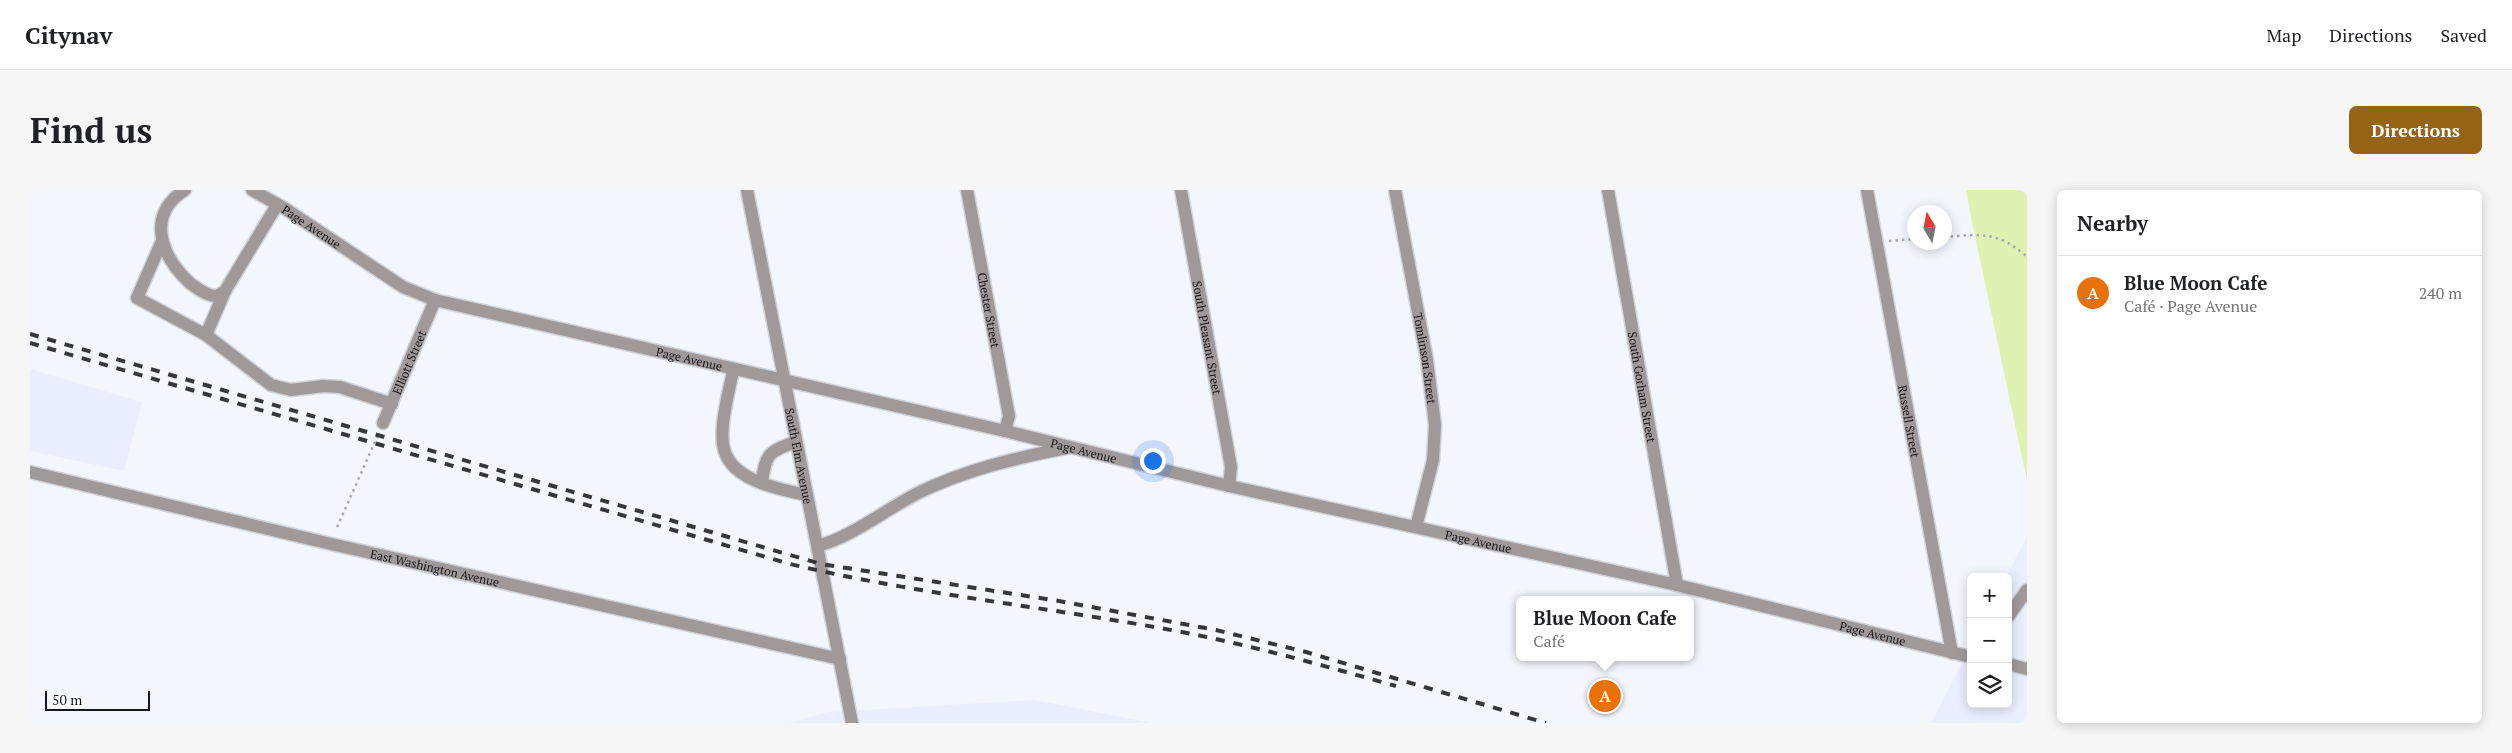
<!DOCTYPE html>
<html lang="en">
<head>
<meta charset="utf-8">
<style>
  body { margin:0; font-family:"PT Serif",serif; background:#f6f6f6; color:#202124 }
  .controls { position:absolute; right:15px; bottom:15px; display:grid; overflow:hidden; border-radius:8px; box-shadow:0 2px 12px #0003 }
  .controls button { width:45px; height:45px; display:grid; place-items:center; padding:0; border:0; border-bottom:1px solid #e0e0e0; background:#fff; color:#202124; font:25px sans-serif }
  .compass { position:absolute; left:1877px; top:15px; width:45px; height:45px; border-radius:50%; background:#fff; box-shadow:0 2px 12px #0003; rotate:350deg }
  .scale { position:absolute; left:15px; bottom:12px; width:105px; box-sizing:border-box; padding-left:5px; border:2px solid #15161a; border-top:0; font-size:14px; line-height:18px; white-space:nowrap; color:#15161a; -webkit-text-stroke:4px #fff; paint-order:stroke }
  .you { position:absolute; left:1122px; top:270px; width:18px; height:18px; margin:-12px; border:4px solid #fff; border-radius:50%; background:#1a73e8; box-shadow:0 0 0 8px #1a73e833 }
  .badge { display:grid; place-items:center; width:32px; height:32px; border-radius:50%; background:#956414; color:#fff; font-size:16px; font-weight:700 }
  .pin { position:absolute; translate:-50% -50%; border:2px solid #fff; box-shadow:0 1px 5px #0006 }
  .popup { position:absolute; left:1486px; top:406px; width:178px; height:65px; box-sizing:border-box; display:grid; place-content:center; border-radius:8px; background:#fff; filter:drop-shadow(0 1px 4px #0005); font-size:16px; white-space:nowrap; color:#757577 }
  .popup b { font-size:19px; color:#202124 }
  .popup::after { content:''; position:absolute; left:50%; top:100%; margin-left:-10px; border:10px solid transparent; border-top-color:#fff }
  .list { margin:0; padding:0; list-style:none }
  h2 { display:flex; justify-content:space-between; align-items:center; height:65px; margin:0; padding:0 20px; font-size:21px }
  h2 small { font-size:16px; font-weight:400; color:#757577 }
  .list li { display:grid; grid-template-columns:32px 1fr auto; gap:15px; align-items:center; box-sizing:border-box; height:75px; padding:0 20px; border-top:1px solid #e0e0e0 }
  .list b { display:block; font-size:19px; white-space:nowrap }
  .list p { margin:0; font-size:16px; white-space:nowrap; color:#757577 }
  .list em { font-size:16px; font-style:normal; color:#757577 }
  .icon { flex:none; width:28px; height:28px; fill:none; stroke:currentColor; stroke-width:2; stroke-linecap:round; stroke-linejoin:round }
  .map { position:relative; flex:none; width:1997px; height:533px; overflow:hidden; border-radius:8px }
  header { display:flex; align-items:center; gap:30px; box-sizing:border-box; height:70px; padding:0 25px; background:#fff; border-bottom:1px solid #e0e0e0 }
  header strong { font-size:24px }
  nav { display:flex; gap:28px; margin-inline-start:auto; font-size:18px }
  .intro { display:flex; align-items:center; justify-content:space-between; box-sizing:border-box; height:120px; padding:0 30px }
  h1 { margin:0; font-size:35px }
  .button { padding:12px 22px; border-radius:8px; background:#956414; color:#fff; font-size:18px; font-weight:700 }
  main { display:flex; gap:30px; padding:0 30px }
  aside { flex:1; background:#fff; border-radius:8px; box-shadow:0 2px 12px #0003 }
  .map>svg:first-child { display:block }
  .built { fill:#ebeefe }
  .green { fill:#e1f1b2 }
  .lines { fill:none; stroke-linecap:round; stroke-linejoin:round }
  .minor-casing { stroke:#d0d2d9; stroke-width:15 }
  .path { stroke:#a7a9af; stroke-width:2.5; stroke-dasharray:2.5 4; stroke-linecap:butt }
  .minor { stroke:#9f999a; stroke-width:12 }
  .rail { stroke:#36373b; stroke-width:4; stroke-dasharray:9 9; stroke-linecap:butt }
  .labels { text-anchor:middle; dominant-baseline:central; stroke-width:4.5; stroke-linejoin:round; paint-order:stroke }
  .street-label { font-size:12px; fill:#15161a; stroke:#fff }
</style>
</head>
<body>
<header>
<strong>Citynav</strong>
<nav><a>Map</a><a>Directions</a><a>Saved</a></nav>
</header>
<div class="intro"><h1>Find us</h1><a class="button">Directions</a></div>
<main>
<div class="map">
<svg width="1997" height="533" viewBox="0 0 1997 533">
  <rect width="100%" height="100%" fill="#f4f6fd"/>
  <g class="built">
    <polygon points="0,179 112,212 94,281 0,261"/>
    <polygon points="1997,346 1997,533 1901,533 1941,456 1941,514 1978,514 1978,387 1976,387"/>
    <polygon points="1005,510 1121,533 758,533 798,522"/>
  </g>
  <polygon class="green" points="1936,0 1997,0 1997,291 1942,32"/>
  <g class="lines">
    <g class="minor-casing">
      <g id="minor">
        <path d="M155,0C115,25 131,67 161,94C167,98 177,106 185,106C189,106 192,103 195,101L247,15"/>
        <path id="s1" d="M222,0L254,18L373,97L405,110L975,241L1199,296L1647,395L1941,467"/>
        <path id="s2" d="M717,0L822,533"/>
        <path id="s3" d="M937,0L979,226L975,241"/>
        <path id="s4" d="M1151,0L1201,277L1199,296"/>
        <path id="s5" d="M1365,0L1397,170L1405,235L1403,270L1386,337"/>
        <path id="s6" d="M1578,0L1647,395"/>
        <path id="s7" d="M1837,0L1922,463"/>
        <polyline points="132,51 107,108 176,145 195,101"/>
        <polyline points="176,145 241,195 261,200 293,196 310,197 362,214"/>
        <path d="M703,181C699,201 690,234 693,254C697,290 748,299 777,305"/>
        <path id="s8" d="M353,233L405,110"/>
        <path id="s9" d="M0,282L301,354L810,469"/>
        <path d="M732,293C735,264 739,261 766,252"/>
        <path d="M788,356C823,346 855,320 888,303C935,280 985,268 1037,258"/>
        <polyline points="1978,427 1997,400"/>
        <polyline points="1978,474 1997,479"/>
      </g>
    </g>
    <g class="path">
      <path d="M1914,47C1951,44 1968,41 1997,67"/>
      <polyline points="1859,51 1884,49"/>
      <polyline points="307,337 349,243"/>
    </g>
    <use href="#minor" class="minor"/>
    <g class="rail">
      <polyline points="0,144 791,374 1029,411 1186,440 1276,462 1516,533"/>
      <path d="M0,153L760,374C882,403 1007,416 1130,438C1210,452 1288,474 1366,496"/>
    </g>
  </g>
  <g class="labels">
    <g class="street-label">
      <text stroke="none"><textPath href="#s1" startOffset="70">Page Avenue</textPath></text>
      <text stroke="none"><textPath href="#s3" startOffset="122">Chester Street</textPath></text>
      <text stroke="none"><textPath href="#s4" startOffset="150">South Pleasant Street</textPath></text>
      <text stroke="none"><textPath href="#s5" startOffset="171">Tomlinson Street</textPath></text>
      <text stroke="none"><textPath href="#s1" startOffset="475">Page Avenue</textPath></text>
      <text stroke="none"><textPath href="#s8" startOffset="66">Elliott Street</textPath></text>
      <text stroke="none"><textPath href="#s6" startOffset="200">South Gorham Street</textPath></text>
      <text stroke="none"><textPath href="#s7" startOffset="235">Russell Street</textPath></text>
      <text stroke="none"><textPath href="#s1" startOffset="880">Page Avenue</textPath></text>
      <text stroke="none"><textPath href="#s2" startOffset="271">South Elm Avenue</textPath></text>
      <text stroke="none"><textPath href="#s1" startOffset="1285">Page Avenue</textPath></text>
      <text stroke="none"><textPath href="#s9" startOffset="416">East Washington Avenue</textPath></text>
      <text stroke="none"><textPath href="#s1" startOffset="1690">Page Avenue</textPath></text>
    </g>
  </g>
</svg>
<div class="controls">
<button>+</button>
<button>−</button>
<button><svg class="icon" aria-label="layers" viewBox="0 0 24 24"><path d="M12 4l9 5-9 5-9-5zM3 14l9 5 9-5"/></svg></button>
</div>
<svg class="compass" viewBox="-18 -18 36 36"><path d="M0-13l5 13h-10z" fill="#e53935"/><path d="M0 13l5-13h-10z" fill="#757577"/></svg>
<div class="scale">50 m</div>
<div class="you"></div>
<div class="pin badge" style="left:1575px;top:506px;background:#e8710a">A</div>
<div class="popup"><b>Blue Moon Cafe</b>Café</div>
</div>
<aside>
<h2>Nearby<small></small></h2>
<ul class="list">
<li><span class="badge" style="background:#e8710a">A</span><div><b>Blue Moon Cafe</b><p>Café · Page Avenue</p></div><em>240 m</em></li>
</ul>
</aside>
</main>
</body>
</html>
